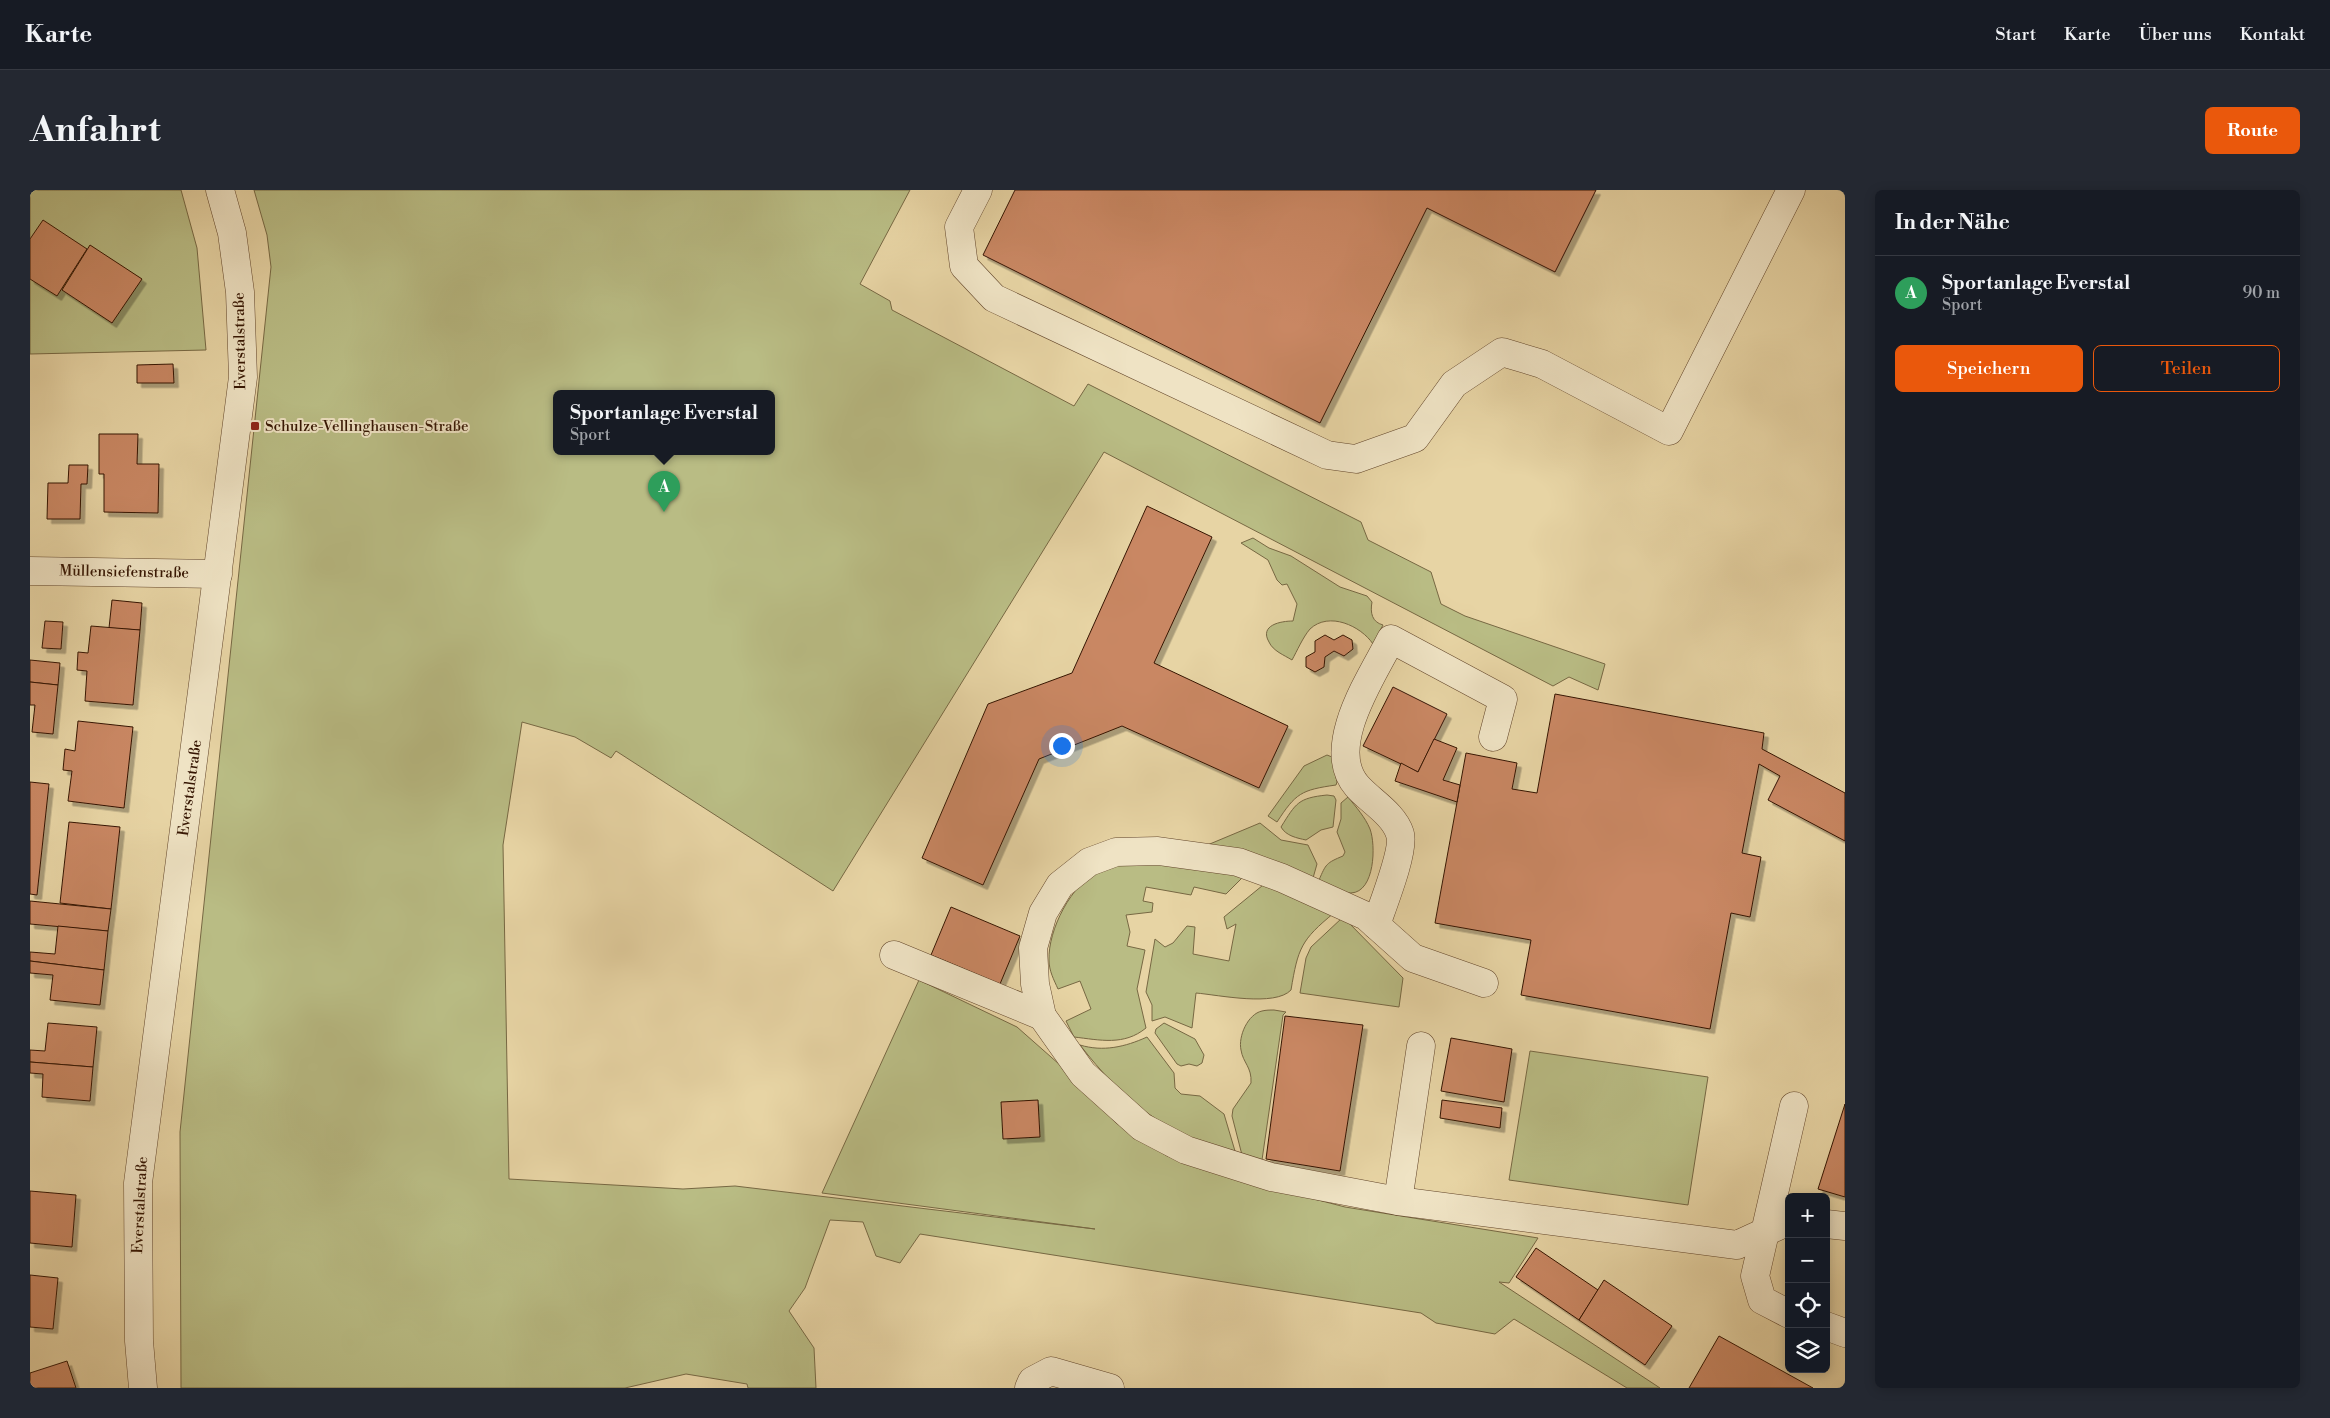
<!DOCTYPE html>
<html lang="de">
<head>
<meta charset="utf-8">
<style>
  body { margin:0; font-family:"Libre Bodoni",serif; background:#242831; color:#f1f3f6 }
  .controls { position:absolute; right:15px; bottom:15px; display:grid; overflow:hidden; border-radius:8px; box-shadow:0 2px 12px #0003 }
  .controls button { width:45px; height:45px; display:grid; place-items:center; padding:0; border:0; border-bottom:1px solid #363941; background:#171b24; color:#f1f3f6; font:25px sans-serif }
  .you { position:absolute; left:1031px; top:555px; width:18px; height:18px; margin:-12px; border:4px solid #fff; border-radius:50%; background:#1a73e8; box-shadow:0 0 0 8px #1a73e833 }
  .badge { display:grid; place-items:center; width:32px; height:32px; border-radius:50%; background:#ea580c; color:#fff; font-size:16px; font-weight:700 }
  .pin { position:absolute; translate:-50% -41px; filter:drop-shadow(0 1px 2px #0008) }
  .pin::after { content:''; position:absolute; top:26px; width:18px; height:15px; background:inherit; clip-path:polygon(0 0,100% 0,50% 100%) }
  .popup { position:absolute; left:523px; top:200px; width:222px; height:65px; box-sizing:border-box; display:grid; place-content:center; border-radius:8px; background:#171b24; filter:drop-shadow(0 1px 4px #0005); font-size:16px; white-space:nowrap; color:#9ea1a6 }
  .popup b { font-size:19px; color:#f1f3f6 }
  .popup::after { content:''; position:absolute; left:50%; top:100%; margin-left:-10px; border:10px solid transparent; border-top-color:#171b24 }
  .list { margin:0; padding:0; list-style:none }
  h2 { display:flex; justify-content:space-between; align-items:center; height:65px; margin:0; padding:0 20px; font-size:21px }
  h2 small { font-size:16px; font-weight:400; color:#9ea1a6 }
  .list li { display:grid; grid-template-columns:32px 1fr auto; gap:15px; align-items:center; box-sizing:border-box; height:75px; padding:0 20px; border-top:1px solid #363941 }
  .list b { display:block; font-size:19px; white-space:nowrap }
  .list p { margin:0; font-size:16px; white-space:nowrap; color:#9ea1a6 }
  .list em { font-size:16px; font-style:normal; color:#9ea1a6 }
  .actions { display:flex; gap:10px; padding:15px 20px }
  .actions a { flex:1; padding:11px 0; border:1px solid #ea580c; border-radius:8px; text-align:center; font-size:18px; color:#ea580c }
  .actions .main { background:#ea580c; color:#fff }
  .icon { flex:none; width:28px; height:28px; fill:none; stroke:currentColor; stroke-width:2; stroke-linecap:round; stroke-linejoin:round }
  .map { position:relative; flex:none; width:1815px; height:1198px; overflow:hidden; border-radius:8px }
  header { display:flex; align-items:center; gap:30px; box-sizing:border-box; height:70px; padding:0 25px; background:#171b24; border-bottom:1px solid #363941 }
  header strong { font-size:24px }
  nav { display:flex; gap:28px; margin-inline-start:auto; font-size:18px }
  .intro { display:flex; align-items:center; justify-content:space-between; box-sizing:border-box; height:120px; padding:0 30px }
  h1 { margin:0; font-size:35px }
  .button { padding:12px 22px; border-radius:8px; background:#ea580c; color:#fff; font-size:18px; font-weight:700 }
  main { display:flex; gap:30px; padding:0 30px }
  aside { flex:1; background:#171b24; border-radius:8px; box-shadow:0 2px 12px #0003 }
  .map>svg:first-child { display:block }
  .green { fill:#b9bc84; stroke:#776843; fill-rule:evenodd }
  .building { fill:#c98764; stroke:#351502; filter:url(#shadow) }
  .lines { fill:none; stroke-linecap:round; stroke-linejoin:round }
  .minor-casing { stroke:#62452a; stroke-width:29 }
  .minor { stroke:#efe3c4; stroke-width:28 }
  .poi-dot { fill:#8f2418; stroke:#efe3c4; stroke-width:2 }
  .labels { text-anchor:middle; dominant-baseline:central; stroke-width:4; stroke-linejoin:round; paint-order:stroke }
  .street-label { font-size:15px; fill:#351502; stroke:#efe3c4 }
  .poi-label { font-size:15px; fill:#351502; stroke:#efe3c4; text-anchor:start }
</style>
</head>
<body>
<header>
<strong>Karte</strong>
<nav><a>Start</a><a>Karte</a><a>Über uns</a><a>Kontakt</a></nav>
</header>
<div class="intro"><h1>Anfahrt</h1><a class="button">Route</a></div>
<main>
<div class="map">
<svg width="1815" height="1198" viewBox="0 0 1815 1198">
  <defs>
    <filter id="shadow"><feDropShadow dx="4.5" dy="4.5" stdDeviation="0" flood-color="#0004"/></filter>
  </defs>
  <rect width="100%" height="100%" fill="#e7d4a4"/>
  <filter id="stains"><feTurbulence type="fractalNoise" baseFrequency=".004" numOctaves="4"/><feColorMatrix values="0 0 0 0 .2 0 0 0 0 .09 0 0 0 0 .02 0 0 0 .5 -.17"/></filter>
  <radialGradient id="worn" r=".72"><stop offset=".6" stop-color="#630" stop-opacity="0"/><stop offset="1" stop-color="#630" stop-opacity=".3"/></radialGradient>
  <g class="green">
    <polygon points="0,0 151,0 167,58 176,160 0,164"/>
    <path d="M224,0H880L830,94L860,111L862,120L1044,216L1058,194L1331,332L1338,350L1401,382L1411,414L1435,426L1575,474L1568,500L1539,487L1523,496L1074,262L803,701L586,561L581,568L545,547L492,532L473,655L479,989L653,999L705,996L1065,1039L792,1003L889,790L987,837L1038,882L1086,933L1137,966L1196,986L1315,1017L1508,1048L1479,1093L1469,1092L1630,1198H1597L1484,1129L1465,1144L1406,1133L1391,1123L890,1044L870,1073L846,1066L833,1032L800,1030L775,1098L759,1121L784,1158L786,1198H718L717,1194L656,1184L595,1198H151L150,942L241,77L237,45ZM526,203H742V261H526Z"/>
    <path d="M1223,348L1239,358L1261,366L1310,397L1337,406L1342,412C1340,423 1342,432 1353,435L1343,454C1331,436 1299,421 1280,439C1273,447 1267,461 1262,470C1254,465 1243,461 1239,452C1229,435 1251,431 1263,431L1267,414L1257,394L1252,395L1247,390L1238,370L1211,353Z"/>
    <path d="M1297,565L1302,567L1307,592L1306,595C1271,600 1266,603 1247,632L1238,626L1274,576Z"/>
    <path d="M1297,605L1304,606L1306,610L1303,637L1291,640L1276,650C1267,648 1256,646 1251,637C1266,613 1268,608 1297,605Z"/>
    <path d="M1318,607C1326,617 1335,627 1340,639C1346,655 1345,702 1321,703C1309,704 1299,696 1289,690C1296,674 1296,673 1313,666L1315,662L1307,642L1311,629V613Z"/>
    <polygon points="1230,633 1251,650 1278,655 1287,674 1283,688 1175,656"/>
    <path d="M1095,672L1140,674L1214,686L1196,704L1164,697L1161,705L1116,697L1113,711L1123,713L1122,722L1096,725L1100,742L1097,756L1115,760L1107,799L1116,838C1094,856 1070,850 1044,847L1036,831L1061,819L1050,791L1028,799C1024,790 1019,781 1019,770C1018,740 1041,694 1070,680C1077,676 1087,675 1095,672Z"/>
    <path d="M1238,691L1304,723C1271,750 1268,758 1261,800C1245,817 1189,805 1166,803L1162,838L1135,827L1122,831V815L1116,802L1125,749L1135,757L1143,753L1157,736L1165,737L1163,764L1199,771L1206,734L1197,739L1194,727Z"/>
    <polygon points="1312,728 1316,730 1373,788 1369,817 1270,803 1276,768 1281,757"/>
    <path d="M1244,820L1256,822L1253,825L1232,970L1212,965L1202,926L1203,919L1221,893C1222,877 1213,873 1211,860C1208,846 1218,824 1232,821C1236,820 1240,820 1244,820Z"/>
    <polygon points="1134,833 1165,849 1174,865 1172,873 1167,876 1159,874 1151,876 1147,874 1125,843 1126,839"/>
    <path d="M1117,847L1144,883L1145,898L1151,904L1170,906L1194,924L1205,961C1136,947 1092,909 1050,855C1073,862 1095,857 1117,847Z"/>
    <polygon points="1500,861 1678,887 1658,1015 1479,990"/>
  </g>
  <g class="building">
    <polygon points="985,0 1566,0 1525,82 1397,18 1290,233 953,65"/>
    <polygon points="13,30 57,59 27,106 0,89 0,49"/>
    <polygon points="60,55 112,89 82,133 32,100"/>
    <polygon points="143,174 144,193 107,193 107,175"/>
    <polygon points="69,244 108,244 107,274 129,274 128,323 74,322 74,284 69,284"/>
    <polygon points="39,275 58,275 57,294 51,294 50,329 17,329 18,293 38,293"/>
    <polygon points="1117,316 1182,347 1124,473 1258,536 1229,598 1092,536 1009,569 953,695 892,668 958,514 1042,483"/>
    <polygon points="82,410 112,413 110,440 79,438"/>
    <polygon points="15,431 33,432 31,459 12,458"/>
    <polygon points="61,436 110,440 103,515 55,511 57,481 47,480 48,462 58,463"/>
    <polygon points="1295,445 1304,450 1313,445 1322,450 1323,459 1314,466 1304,461 1295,467 1294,477 1285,482 1276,477 1276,467 1285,462 1285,451"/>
    <polygon points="0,470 30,473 28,495 0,492"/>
    <polygon points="0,492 28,495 23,544 2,542 5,515 0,515"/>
    <polygon points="1363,497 1417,524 1388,582 1333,556"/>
    <polygon points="1525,504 1734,543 1732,559 1815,603 1815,651 1738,610 1750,586 1729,574 1712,663 1731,667 1720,727 1701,723 1680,839 1491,805 1501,750 1405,733 1436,563 1487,573 1482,599 1507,603"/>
    <polygon points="48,531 103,537 94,618 38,611 42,581 33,580 35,559 45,561"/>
    <polygon points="1404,549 1427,558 1413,590 1430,595 1427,612 1365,591 1371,573 1388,582"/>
    <polygon points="0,592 19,594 7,705 0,704"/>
    <polygon points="39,632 90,637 81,719 30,713"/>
    <polygon points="0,711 81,719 78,741 0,734"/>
    <polygon points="921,717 990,746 970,794 901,765"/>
    <polygon points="28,736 78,741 74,780 0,771 0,762 25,764"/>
    <polygon points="0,771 74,780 70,815 20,810 23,785 0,783"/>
    <polygon points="1255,826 1333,835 1310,981 1236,969"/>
    <polygon points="18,833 67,837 63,877 0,872 0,860 15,861"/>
    <polygon points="1421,848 1482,859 1474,912 1411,901"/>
    <polygon points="0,872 63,877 60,911 12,907 13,884 0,883"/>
    <polygon points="1008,910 1010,947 973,949 971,912"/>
    <polygon points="1412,910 1472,918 1470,938 1410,928"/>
    <polygon points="1815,914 1815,1007 1788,999"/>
    <polygon points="0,1001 46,1005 42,1057 0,1053"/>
    <polygon points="1506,1058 1568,1100 1549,1130 1486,1087"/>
    <polygon points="0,1085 28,1088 23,1139 0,1137"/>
    <polygon points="1574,1090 1642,1136 1615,1175 1549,1130"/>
    <polygon points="1689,1146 1783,1198 1659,1198"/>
    <polygon points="37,1171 46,1198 0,1198 0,1183"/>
  </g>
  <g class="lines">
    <g class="minor-casing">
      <g id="minor">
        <polyline points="948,0 929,37 934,76 964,108 1297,265 1326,269 1385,248 1424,194 1472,162 1512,174 1639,241 1761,0"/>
        <polyline points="0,381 188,384"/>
        <path d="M1346,735C1352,717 1375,660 1370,644C1364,624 1340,611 1327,596C1293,557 1343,485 1361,449L1473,509L1463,547"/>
        <polyline points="864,765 1012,826"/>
        <polyline points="1454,793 1383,768 1336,726 1252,688 1208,672 1128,661 1086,662 1059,672 1030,695 1013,723 1003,758 1005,794 1012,826 1053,884 1112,937 1156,960 1241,987 1368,1011 1707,1055 1759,1031"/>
        <polyline points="1368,1011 1391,856"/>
        <polyline points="1796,1034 1815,1036"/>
        <polyline points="1759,1124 1732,1110 1725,1086 1764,916"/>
        <polyline points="1796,1136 1815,1143"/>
        <polyline points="113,1198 109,1151 108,993 213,187 210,102 202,43 190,0"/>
        <polyline points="999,1198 1002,1191 1021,1181 1080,1198"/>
      </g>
    </g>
    <use href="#minor" class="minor"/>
  </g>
  <rect class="poi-dot" x="220" y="231" width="10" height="10" rx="2.5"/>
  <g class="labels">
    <g class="street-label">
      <text transform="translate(210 151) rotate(-91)">Everstalstraße</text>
      <text transform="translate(94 382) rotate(1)">Müllensiefenstraße</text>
      <text transform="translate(160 598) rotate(-82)">Everstalstraße</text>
      <text transform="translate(110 1015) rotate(-87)">Everstalstraße</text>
    </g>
    <g class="poi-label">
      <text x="235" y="236">Schulze-Vellinghausen-Straße</text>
    </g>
  </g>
  <rect width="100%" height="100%" filter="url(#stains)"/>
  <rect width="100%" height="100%" fill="url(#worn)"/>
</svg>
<div class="controls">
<button>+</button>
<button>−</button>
<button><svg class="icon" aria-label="locate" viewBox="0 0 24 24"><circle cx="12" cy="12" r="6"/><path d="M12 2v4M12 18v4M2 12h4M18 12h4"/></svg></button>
<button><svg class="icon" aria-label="layers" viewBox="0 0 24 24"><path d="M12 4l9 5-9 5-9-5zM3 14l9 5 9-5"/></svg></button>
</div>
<div class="you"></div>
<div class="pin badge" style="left:634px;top:322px;background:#2e9e5b">A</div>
<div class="popup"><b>Sportanlage Everstal</b>Sport</div>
</div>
<aside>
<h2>In der Nähe<small></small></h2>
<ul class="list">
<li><span class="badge" style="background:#2e9e5b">A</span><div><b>Sportanlage Everstal</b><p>Sport</p></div><em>90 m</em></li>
</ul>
<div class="actions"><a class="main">Speichern</a><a>Teilen</a></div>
</aside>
</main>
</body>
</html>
